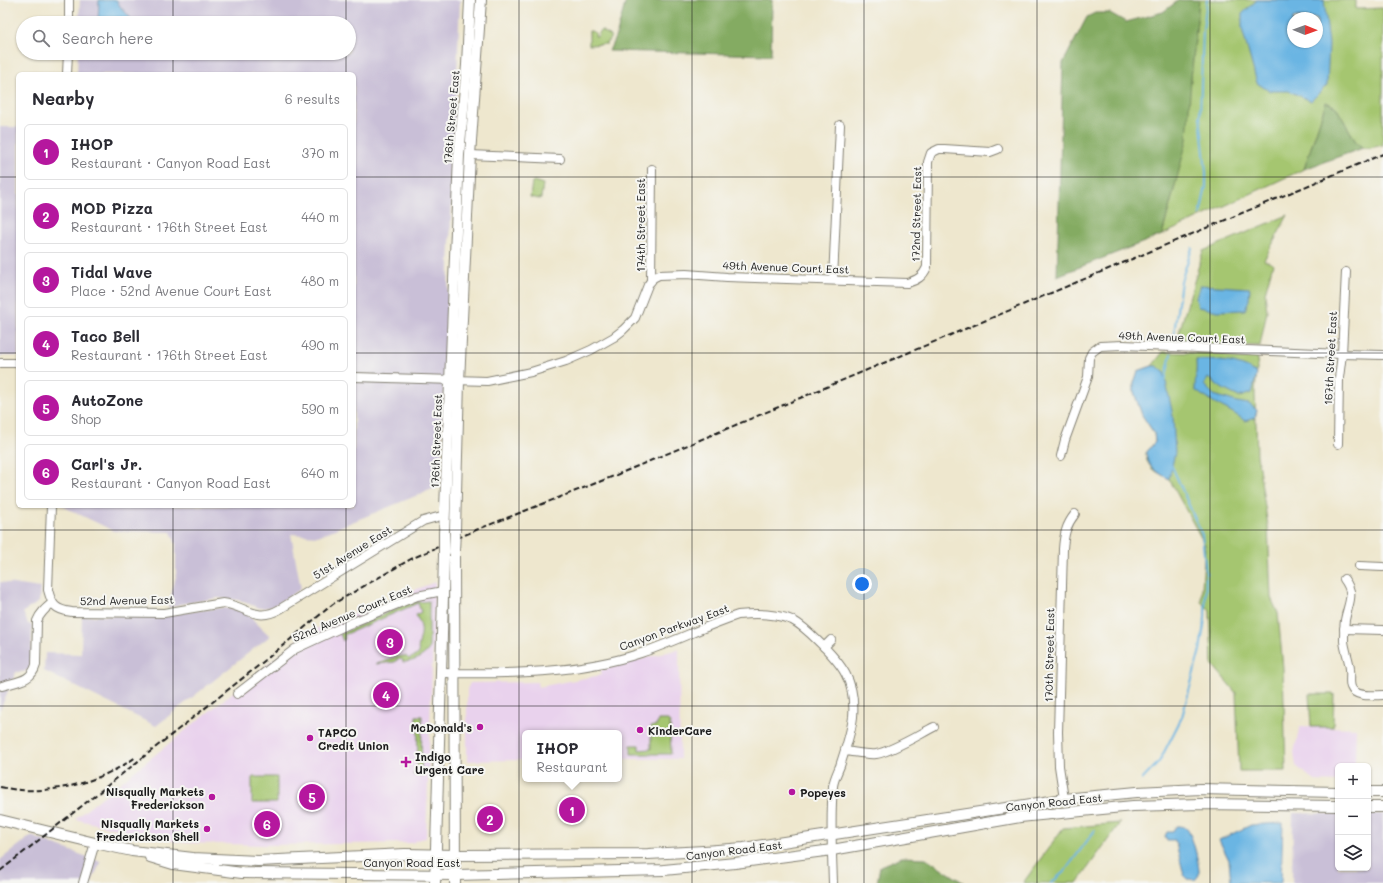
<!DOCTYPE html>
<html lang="en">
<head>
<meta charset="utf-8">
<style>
  body { margin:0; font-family:Mali,sans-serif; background:#f2f2f3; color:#2b2b33 }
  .controls { position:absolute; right:12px; bottom:12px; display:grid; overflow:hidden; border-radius:6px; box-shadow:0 1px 3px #0004 }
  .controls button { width:36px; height:36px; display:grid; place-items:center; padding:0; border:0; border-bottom:1px solid #e1e1e2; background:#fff; color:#2b2b33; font:20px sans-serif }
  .compass { position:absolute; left:1287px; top:12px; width:36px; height:36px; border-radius:50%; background:#fff; box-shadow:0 1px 3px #0004; rotate:91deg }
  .you { position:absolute; left:862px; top:584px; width:14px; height:14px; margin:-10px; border:3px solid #fff; border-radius:50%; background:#1a73e8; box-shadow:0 0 0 6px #1a73e833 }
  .badge { display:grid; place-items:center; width:26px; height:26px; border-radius:50%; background:#b5179e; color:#fff; font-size:13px; font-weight:700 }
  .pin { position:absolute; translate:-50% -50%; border:2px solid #fff; box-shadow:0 1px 4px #0006 }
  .popup { position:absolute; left:522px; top:730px; width:100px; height:52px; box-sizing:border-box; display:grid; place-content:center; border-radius:6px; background:#fff; filter:drop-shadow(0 1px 3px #0005); font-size:13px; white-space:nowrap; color:#7c7c81 }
  .popup b { font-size:15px; color:#2b2b33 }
  .popup::after { content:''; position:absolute; left:50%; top:100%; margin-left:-8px; border:8px solid transparent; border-top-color:#fff }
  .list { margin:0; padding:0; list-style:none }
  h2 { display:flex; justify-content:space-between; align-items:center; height:52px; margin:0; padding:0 16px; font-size:17px }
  h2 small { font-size:13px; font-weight:400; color:#7c7c81 }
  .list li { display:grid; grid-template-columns:26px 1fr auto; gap:12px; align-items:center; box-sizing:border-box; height:56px; margin:0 8px 8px; padding:0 8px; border:1px solid #e1e1e2; border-radius:6px }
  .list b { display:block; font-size:15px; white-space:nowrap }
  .list p { margin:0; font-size:13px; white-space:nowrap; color:#7c7c81 }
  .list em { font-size:13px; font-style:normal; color:#7c7c81 }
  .icon { flex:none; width:22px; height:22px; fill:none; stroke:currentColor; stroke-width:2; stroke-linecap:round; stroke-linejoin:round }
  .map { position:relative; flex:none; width:1383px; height:883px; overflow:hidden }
  .search { position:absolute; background:#fff; box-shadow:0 1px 3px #0004; left:16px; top:16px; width:340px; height:44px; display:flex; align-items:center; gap:10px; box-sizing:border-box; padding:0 14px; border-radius:22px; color:#7c7c81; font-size:15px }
  .panel { position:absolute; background:#fff; box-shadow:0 1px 3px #0004; left:16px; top:72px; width:340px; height:436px; border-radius:6px }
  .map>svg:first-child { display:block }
  .built { fill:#e9d2ed }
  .industrial { fill:#c9bfd7 }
  .green { fill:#a5c66f; stroke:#607146; fill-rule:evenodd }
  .forest { fill:#84ab62; stroke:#50643f }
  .water { fill:#6ab5e3; stroke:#436880; fill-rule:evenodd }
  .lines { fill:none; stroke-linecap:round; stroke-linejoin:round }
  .stream { stroke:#6ab5e3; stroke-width:2 }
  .minor-casing { stroke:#858275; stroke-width:10 }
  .major-casing { stroke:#858275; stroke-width:12 }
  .minor { stroke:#fff; stroke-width:8 }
  .major { stroke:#fff; stroke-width:10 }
  .rail { stroke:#1c1c1c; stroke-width:2; stroke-dasharray:6 3; stroke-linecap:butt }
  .major-bridge-casing { stroke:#858275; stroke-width:12; stroke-linecap:butt }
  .major-bridge { stroke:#fff; stroke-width:10 }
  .grid { fill:none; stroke:#1c1c1c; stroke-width:1; stroke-opacity:0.55 }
  .poi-dot { fill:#b5179e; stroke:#f6f6f2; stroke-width:1.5 }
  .labels { text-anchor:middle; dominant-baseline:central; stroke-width:4; stroke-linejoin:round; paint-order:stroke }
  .street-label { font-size:11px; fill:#1c1c1c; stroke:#f6f6f2 }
  .poi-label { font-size:11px; font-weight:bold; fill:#1c1c1c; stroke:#f6f6f2; text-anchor:start }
</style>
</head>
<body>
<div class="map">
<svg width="1383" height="883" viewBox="0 0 1383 883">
  <rect width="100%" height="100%" fill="#f6f6f2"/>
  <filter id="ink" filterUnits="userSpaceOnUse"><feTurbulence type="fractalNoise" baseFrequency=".025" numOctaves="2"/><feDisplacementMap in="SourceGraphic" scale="8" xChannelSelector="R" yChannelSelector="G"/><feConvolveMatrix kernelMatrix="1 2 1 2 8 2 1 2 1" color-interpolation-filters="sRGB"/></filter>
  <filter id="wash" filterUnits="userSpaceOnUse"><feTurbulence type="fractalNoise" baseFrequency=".012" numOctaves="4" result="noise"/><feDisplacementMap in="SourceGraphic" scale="16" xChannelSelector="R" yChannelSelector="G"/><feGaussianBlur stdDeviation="0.9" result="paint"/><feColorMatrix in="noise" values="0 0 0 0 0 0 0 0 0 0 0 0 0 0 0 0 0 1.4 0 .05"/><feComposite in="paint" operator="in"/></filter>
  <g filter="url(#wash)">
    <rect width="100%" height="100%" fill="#eee7ce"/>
    <g class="built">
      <polygon points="435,582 426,838 420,839 412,843 266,845 185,843 154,838 75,819 308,632"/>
      <polygon points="679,649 680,759 623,759 624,780 538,782 538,779 619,779 619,733 525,733 525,760 467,761 467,689 470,683 537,682 538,687 601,675 601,670"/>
      <polygon points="1300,726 1356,728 1355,766 1338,766 1338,782 1315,781 1296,766 1294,752"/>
    </g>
    <g class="industrial">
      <polygon points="80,0 460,0 440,486 318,536 291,534 301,589 271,607 260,608 238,600 218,598 180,604 168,608 176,576 176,544 171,532 114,531 62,506 354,506 354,74 77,74 78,53 349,53 349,23 79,23"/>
      <rect x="0" y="127" width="18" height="229"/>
      <polygon points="0,582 40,588 39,602 23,612 28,624 32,625 31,669 23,672 16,672 0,710"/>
      <polygon points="220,608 234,609 245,612 270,636 156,726 44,671 45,653 81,654 82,616 162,615"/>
      <polygon points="1293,813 1338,814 1338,868 1368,868 1368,814 1383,814 1383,883 1292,883"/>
      <polygon points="31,836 101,862 91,883 0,883 0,860"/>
    </g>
    <g class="green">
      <path d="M1199,0H1356V9L1383,8V145L1370,148H1363L1356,142L1336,107L1326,102L1304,169L1162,235L1174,190L1191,78ZM1293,18H1317V42H1293Z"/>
      <polygon points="601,30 611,36 607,44 589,45 589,31 591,31 596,33 595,36 597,37"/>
      <polygon points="534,181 543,184 541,198 539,199 530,197 532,182"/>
      <polygon points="1288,215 1264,260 1273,264 1265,293 1267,311 1260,346 1176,343 1203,251"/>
      <polygon points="1163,352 1258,355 1255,394 1257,455 1268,526 1271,598 1278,613 1283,668 1286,771 1239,771 1236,693 1212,664 1210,611 1201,602 1205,545 1169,479 1152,469 1147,461 1146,453 1155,442 1154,433 1142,415 1134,392 1134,383 1138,371 1152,366"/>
      <path d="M415,600L417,602L429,601V649C422,658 413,662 403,662L402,659L396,660L395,662L375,664L376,663C386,661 396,655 406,656L409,659L419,654C416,645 423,637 421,627C420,623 418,619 416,615L421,612L418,603L344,635L345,638L343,641L340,634Z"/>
      <polygon points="1309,694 1334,694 1333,727 1311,727"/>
      <polygon points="416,716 422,716 421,776 413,775 413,773 417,773 418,723 416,723"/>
      <polygon points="658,720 668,720 670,722 671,754 631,754 631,745 639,745 639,750 651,749 651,727 657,725"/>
      <polygon points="253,777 277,777 277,803 252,803 252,778"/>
      <polygon points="1120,823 1077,883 1023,883 1063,828"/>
    </g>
    <g class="forest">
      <polygon points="628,0 772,0 771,55 609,51 617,33 625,4"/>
      <polygon points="1179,0 1199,0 1191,78 1187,140 1162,235 1057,276 1063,63 1087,17 1095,13 1110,13 1126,22 1163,12"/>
      <polygon points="1326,102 1336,107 1356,142 1363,148 1304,169"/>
      <polygon points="902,857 926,858 964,883 877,883 880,866"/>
    </g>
    <g class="water">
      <path d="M99,0H117C120,10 130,14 133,23H98Z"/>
      <path d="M1257,0H1324L1329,44L1327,85L1311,101L1289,91H1269L1257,83L1242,29V14ZM1293,18H1317V42H1293Z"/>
      <polygon points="1200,285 1250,288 1249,300 1245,310 1218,311 1198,307 1196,298"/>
      <path d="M1196,360C1217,360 1239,361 1257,373L1252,393L1239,397L1223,389L1208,378L1204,385L1214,395L1237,402L1249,404L1257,410L1255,418L1245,421C1230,409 1211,403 1195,390C1195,380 1197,370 1196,360Z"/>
      <path d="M1152,366H1157L1164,372L1173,416L1175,453L1169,479C1156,471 1148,469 1146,453L1155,442L1154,433L1142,415L1134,392V383L1138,371Z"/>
      <polygon points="1283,823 1281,883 1231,883 1229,860 1219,840 1251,825"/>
      <path d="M1176,826C1180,826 1184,826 1187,829C1193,836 1200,867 1199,875L1195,880L1188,879L1184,875L1175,840H1167L1165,836L1167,832H1173Z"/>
    </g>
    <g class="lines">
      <g class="stream">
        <polyline points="1200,215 1206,186 1206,172 1200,116 1203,30 1207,0"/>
        <polyline points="1173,341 1181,281 1192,248"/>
        <polyline points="1165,381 1171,354"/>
        <polyline points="1142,780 1159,762 1182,717 1200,650 1205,618 1206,573 1202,535 1171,464"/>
        <polyline points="1051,883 1065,871 1095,830"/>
      </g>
    </g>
  </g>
  <g filter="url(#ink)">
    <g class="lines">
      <g class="minor-casing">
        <g id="minor">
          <polyline points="69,23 69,0"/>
          <polyline points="67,74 68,53"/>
          <polyline points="470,155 560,159"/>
          <polyline points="833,280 840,125"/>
          <polyline points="651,281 652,169"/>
          <polyline points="0,363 18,363"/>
          <path d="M354,377L487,381L531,372L566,361L591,350L614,337L623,330L635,318L648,285L653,278L659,275L686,274L727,277L907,283C917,280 923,277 927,267L928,162L931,153L939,149H944L990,152L998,149"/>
          <polyline points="1338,444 1339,378 1342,354 1346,272"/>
          <polyline points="1061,456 1065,440 1088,377 1089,358 1092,352 1100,346 1123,345 1342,354 1383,355"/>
          <path d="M51,506L48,590C52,605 55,610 72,612L164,613L223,603C246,606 256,623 280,609L423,521L445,515"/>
          <polyline points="1359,566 1383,567"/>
          <path d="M1344,579C1356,595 1348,603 1345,620C1344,627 1344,634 1344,641C1345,651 1349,659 1350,669C1351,675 1349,682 1351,687C1355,698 1374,695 1383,695"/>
          <polyline points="1344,629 1383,630"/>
          <polyline points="824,647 831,640"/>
          <path d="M442,673C508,674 578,674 641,653C674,642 705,626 738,615C756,613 775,613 792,620C802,625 810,633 818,641C842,664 856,681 853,717C851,734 845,750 840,766C837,773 834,779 833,786C830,819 832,851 833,883"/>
          <path d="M2,686C17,681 31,682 36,665L37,621C40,613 46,608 52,603"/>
          <polyline points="237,694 295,649 351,623 417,596 443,591"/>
          <path d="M845,751C855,752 866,755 876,754C891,752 920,734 934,727"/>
          <path d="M1064,799L1059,766L1058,732L1063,549C1064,535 1066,525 1075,514"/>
          <polyline points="83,883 95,843"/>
        </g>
      </g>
      <g class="major-casing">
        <g id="major">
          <polyline points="455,530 459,381 470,155 481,0"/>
          <polyline points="444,534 459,155 467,65 470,0"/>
          <polyline points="454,552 455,883"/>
          <polyline points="1368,792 1383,792"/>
          <polyline points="1368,807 1383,807"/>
          <polyline points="0,820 95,843 132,851 193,858 258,861 405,854 456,855 648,854 704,851 744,848 1064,799 1137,792 1201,789 1338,792"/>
          <polyline points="150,857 173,864 242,873 456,875 664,870 735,863 832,850 1020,817 1133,806 1200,804 1338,806"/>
          <path d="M435,883C439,774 441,665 444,556"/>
        </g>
      </g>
      <use href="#minor" class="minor"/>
      <use href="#major" class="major"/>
      <g class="rail">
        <path d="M0,787C47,797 97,784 136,757"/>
        <polyline points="0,871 263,662 333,604 411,559 476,530 609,478 1383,154"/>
      </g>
      <g class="major-bridge-casing">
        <g id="major-bridge">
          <polyline points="454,552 455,530"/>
          <polyline points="444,556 444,534"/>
        </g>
      </g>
      <use href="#major-bridge" class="major-bridge"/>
    </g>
  </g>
  <path class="grid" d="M173,0V23M346,0V23M519,0V883M692,0V883M864,0V883M1037,0V883M1210,0V883M173,53V74M346,53V74M0,177H18M354,177H1383M0,353H18M354,353H1383M173,506V883M346,506V883M0,530H1383M0,706H1383"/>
  <g class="poi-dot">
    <circle cx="480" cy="727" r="4"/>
    <circle cx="640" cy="730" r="4"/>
    <circle cx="310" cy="738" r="4"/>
    <path d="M404 756h4v4h4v4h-4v4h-4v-4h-4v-4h4z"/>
    <circle cx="792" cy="792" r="4"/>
    <circle cx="212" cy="797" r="4"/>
    <circle cx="207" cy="829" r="4"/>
  </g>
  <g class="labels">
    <g class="street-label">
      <text transform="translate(451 117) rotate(-85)">176th Street East</text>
      <text transform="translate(916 214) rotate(-89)">172nd Street East</text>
      <text transform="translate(640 225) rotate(-90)">174th Street East</text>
      <text transform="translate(786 267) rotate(2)">49th Avenue Court East</text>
      <text transform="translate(1182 337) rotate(2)">49th Avenue Court East</text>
      <text transform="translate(1330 358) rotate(-87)">167th Street East</text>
      <text transform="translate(436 441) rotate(-88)">176th Street East</text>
      <text transform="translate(352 552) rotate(-32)">51st Avenue East</text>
      <text transform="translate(127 600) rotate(-1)">52nd Avenue East</text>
      <text transform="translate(352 613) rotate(-23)">52nd Avenue Court East</text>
      <text transform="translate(674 627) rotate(-20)">Canyon Parkway East</text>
      <text transform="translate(1049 655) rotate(-89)">170th Street East</text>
      <text transform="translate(1054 802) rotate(-6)">Canyon Road East</text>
      <text transform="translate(734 850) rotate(-7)">Canyon Road East</text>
      <text x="412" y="862">Canyon Road East</text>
    </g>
    <g class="poi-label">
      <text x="472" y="727" text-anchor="end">McDonald's</text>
      <text x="648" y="730">KinderCare</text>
      <text x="318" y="732">TAPCO<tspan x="318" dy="13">Credit Union</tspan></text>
      <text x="415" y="756">Indigo<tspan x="415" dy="13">Urgent Care</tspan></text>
      <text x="204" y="791" text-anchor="end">Nisqually Markets<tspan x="204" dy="13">Frederickson</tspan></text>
      <text x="800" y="792">Popeyes</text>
      <text x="199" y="823" text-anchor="end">Nisqually Markets<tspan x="199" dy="13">Frederickson Shell</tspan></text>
    </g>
  </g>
</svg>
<div class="controls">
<button>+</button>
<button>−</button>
<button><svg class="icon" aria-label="layers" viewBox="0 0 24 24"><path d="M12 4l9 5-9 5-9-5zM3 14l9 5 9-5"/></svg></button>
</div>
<svg class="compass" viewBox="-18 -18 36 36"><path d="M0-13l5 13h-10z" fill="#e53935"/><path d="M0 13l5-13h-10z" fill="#7c7c81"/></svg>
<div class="you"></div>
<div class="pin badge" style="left:572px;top:810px">1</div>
<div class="popup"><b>IHOP</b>Restaurant</div>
<div class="pin badge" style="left:490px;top:819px">2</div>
<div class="pin badge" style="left:390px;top:642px">3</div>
<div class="pin badge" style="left:386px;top:695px">4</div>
<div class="pin badge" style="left:312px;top:797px">5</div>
<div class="pin badge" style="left:267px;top:824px">6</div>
<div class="search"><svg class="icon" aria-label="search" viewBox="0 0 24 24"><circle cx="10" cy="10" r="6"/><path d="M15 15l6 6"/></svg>Search here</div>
<section class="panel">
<h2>Nearby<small>6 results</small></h2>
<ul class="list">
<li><span class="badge">1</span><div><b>IHOP</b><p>Restaurant · Canyon Road East</p></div><em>370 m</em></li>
<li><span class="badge">2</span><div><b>MOD Pizza</b><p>Restaurant · 176th Street East</p></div><em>440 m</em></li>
<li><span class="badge">3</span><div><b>Tidal Wave</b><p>Place · 52nd Avenue Court East</p></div><em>480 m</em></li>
<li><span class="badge">4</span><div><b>Taco Bell</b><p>Restaurant · 176th Street East</p></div><em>490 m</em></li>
<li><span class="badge">5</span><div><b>AutoZone</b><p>Shop</p></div><em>590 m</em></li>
<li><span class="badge">6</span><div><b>Carl's Jr.</b><p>Restaurant · Canyon Road East</p></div><em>640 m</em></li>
</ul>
</section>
</div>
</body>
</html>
